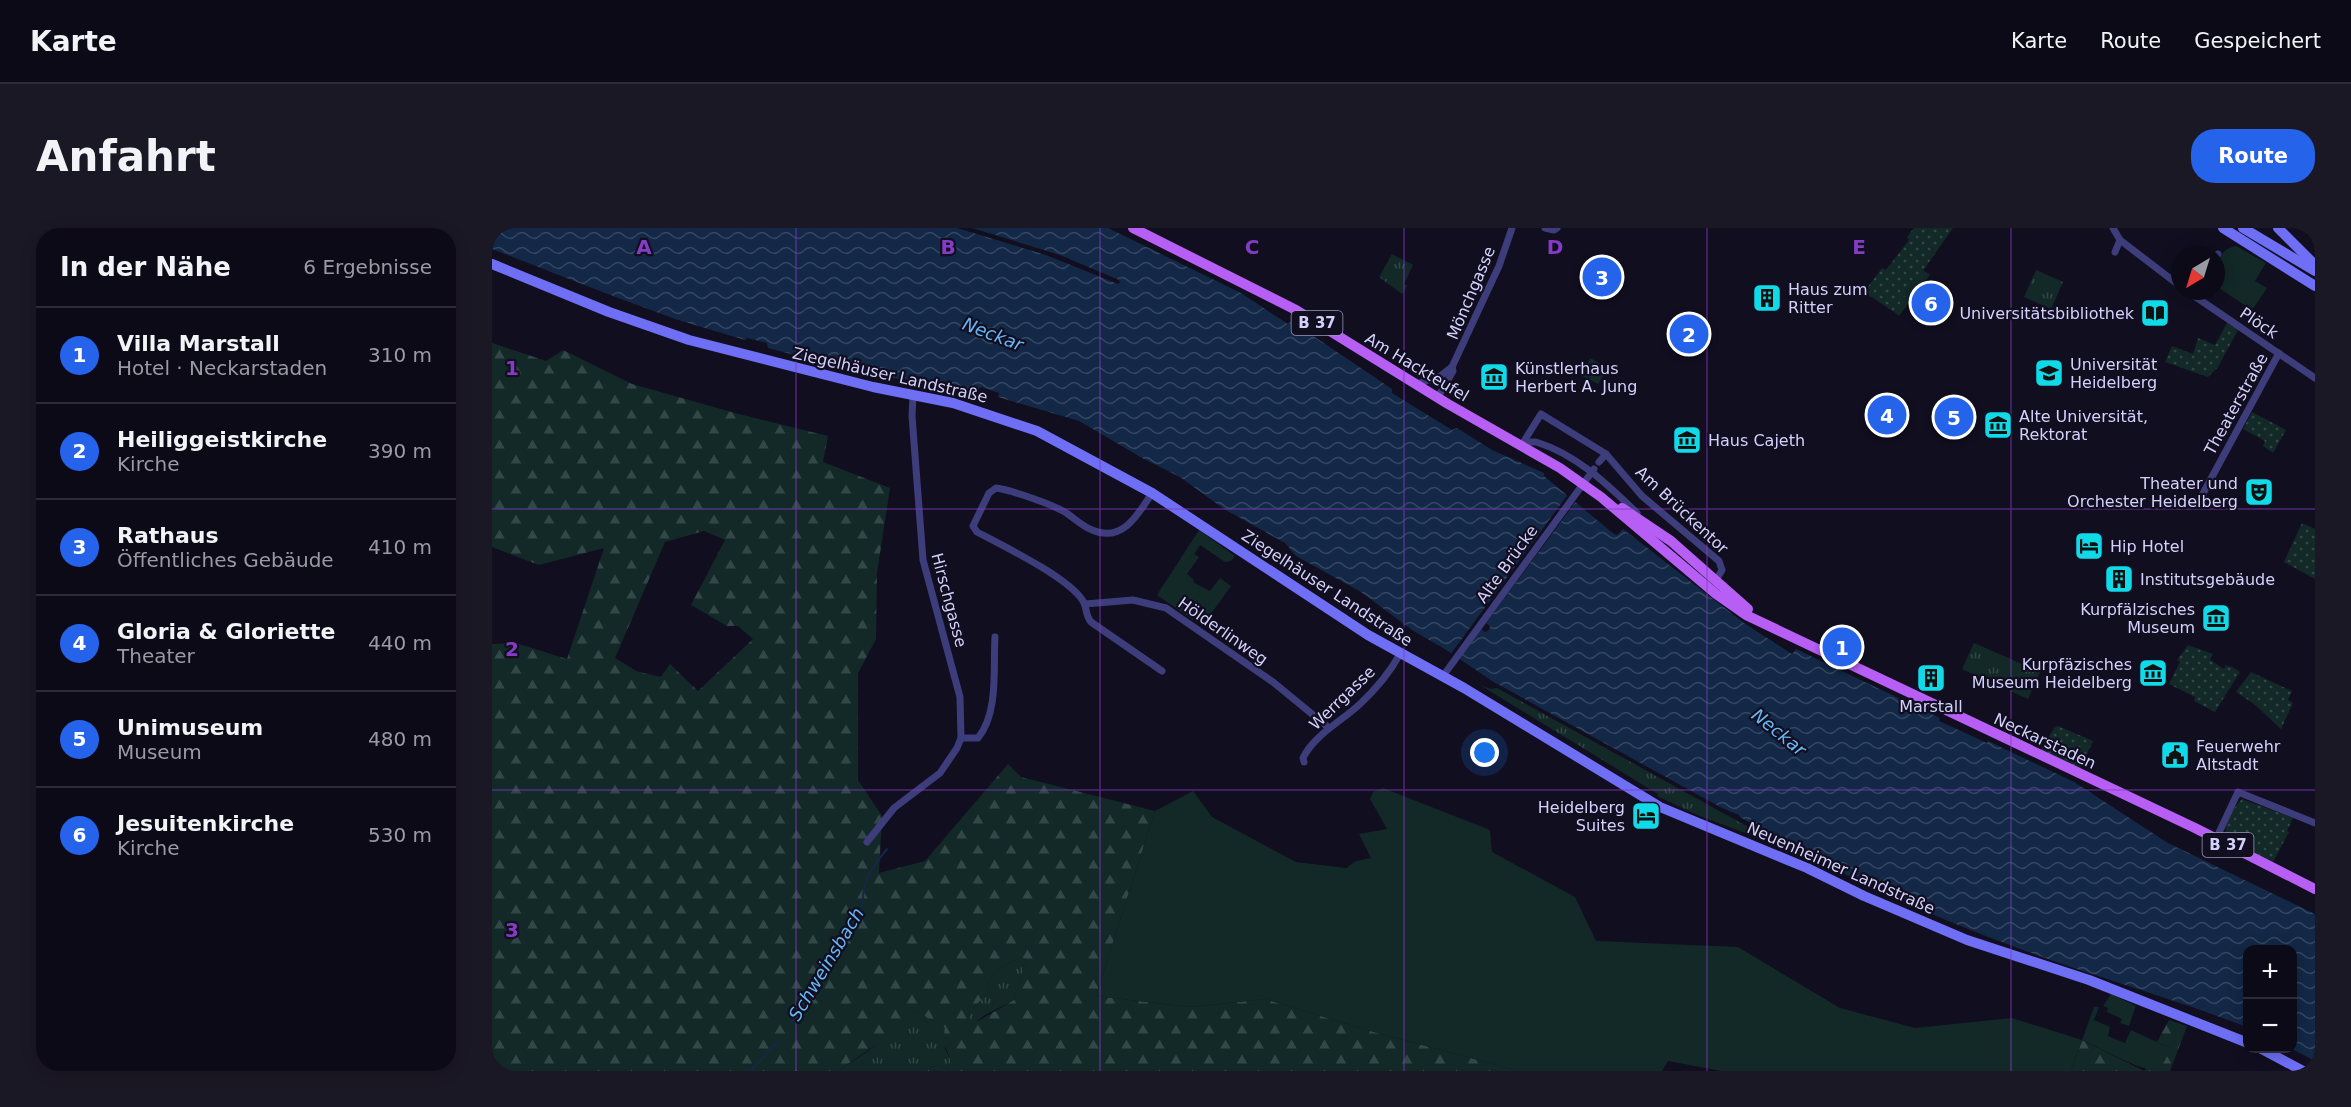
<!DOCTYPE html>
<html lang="de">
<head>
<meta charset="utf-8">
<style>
  body { margin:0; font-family:"DejaVu Sans",sans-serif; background:#1b1825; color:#f1f3f6 }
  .controls { position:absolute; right:18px; bottom:18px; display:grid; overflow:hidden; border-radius:12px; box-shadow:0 3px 15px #0003 }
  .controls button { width:54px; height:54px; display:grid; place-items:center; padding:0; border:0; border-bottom:2px solid #2d2b37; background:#0d0a18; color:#f1f3f6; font:30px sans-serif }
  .compass { position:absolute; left:1679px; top:18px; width:54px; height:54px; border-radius:50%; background:#0d0a18; box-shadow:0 3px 15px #0003; rotate:218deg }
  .you { position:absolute; left:993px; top:525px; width:21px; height:21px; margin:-15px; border:4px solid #fff; border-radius:50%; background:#1a73e8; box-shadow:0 0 0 9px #1a73e833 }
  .badge { display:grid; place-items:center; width:39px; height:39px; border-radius:50%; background:#2563eb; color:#fff; font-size:20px; font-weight:700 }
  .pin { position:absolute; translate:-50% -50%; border:3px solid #fff; box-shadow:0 2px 6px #0006 }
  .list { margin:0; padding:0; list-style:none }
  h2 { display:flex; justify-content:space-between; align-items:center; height:78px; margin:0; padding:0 24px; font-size:26px }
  h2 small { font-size:20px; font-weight:400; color:#9a9aa2 }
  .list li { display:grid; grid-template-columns:39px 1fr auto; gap:18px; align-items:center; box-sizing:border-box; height:96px; padding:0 24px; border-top:2px solid #2d2b37 }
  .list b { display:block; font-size:22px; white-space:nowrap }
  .list p { margin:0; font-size:20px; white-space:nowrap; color:#9a9aa2 }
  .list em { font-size:20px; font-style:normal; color:#9a9aa2 }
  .map { position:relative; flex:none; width:1823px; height:843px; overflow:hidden; border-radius:24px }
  header { display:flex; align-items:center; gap:36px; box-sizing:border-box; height:84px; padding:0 30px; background:#0d0a18; border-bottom:2px solid #2d2b37 }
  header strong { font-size:28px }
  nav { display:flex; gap:33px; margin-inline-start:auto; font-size:21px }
  .intro { display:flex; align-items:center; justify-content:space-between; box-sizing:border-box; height:144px; padding:0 36px }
  h1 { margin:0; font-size:42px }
  .button { padding:15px 27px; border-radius:24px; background:#2563eb; color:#fff; font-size:21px; font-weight:700 }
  main { display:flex; gap:36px; padding:0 36px }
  aside { flex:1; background:#0d0a18; border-radius:24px; box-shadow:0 3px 15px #0003 }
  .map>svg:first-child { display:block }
  .grass { fill:url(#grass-tufts) }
  .forest { fill:url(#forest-firs); fill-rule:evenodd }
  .park { fill:url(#park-dots) }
  .garden { fill:#122928 }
  .water { fill:url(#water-waves) }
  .pier { fill:#110e20 }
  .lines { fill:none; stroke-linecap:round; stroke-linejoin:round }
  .stream { stroke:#122846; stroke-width:2 }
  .street { stroke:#3d3d7c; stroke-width:7 }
  .secondary { stroke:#6e6ff5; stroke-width:10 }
  .primary { stroke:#b75ff4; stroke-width:10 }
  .grid { fill:none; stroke:#843cc5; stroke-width:1.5; stroke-opacity:0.55 }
  .labels { text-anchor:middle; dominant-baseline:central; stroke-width:4.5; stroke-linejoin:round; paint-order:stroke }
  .shield { fill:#110e20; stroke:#9a96ba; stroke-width:1.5 }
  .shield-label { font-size:15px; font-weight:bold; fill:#d4d0fc }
  .poi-label { font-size:16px; fill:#d4d0fc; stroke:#110e20; text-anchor:start }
  .street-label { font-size:16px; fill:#d4d0fc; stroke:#110e20 }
  .water-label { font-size:18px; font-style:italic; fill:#66b7f4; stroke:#110e20 }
  .grid-label { font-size:20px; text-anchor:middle; font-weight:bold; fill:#843cc5; stroke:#110e20; stroke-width:4.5; stroke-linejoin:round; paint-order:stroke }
</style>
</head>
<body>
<header>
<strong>Karte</strong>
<nav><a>Karte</a><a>Route</a><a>Gespeichert</a></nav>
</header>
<div class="intro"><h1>Anfahrt</h1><a class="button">Route</a></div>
<main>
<aside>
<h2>In der Nähe<small>6 Ergebnisse</small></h2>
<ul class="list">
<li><span class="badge">1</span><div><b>Villa Marstall</b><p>Hotel · Neckarstaden</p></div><em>310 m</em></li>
<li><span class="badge">2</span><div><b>Heiliggeistkirche</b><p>Kirche</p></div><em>390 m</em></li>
<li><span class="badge">3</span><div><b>Rathaus</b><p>Öffentliches Gebäude</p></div><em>410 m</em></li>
<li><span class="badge">4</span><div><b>Gloria &amp; Gloriette</b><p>Theater</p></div><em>440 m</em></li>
<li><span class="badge">5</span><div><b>Unimuseum</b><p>Museum</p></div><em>480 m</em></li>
<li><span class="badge">6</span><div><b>Jesuitenkirche</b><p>Kirche</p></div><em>530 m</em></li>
</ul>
</aside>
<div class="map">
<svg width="1823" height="843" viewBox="0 0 1823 843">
  <defs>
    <pattern id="grass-tufts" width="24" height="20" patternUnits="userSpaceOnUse" patternTransform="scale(1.5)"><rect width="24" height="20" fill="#122928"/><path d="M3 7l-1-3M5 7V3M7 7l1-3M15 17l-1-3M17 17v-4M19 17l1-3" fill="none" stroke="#344748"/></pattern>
    <pattern id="forest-firs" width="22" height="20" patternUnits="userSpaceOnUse" patternTransform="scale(1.5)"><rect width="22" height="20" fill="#122928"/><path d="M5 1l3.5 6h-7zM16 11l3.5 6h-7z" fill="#344748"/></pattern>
    <pattern id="park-dots" width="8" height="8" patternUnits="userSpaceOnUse" patternTransform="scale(1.5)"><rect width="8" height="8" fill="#122928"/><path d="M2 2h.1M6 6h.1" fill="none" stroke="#344748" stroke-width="1.8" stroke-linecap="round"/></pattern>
    <pattern id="water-waves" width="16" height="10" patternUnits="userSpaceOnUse" patternTransform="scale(1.5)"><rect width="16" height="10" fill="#122846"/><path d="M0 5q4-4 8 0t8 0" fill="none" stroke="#344662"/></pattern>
  </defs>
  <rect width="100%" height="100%" fill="#110e20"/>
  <g class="grass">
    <polygon points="900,26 921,37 912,56 915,58 910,66 887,49"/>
    <polygon points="1544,42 1571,54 1559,81 1532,69"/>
    <polygon points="1098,130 1116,140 1106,156 1090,148"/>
    <polygon points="1482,415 1548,444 1536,471 1470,441"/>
    <polygon points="988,457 999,461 1005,460 1296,621 1203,586 1165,568 1166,566"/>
    <path d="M529,729L535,732L530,741V750L522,772L491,788L479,799H476C473,785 489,773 497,763L495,757C501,743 516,735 529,729Z"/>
    <polygon points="424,783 454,800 453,821 459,833 455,841 446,837 430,843 346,843 375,824"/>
  </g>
  <g class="forest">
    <path d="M0,115L54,133L71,122L140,156L243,185L336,208L331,234L398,260L385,345L384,411L366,445V552L390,588L387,645L433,633L516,536L529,549L663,583L604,768L699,779L773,771L882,804L1027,843H430L446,837L455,841L459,833L451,813L453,800L424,783L405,802L346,843H0V416L24,415L75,431L112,320L47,337L0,319ZM212,303L233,312L199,377L235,398H246L261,411L206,463L178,436L169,449L144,443L123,430L173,314ZM529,729L535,732L530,741V750L522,772L476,799C473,785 489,773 497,763L495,757C501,743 516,735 529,729Z"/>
    <polygon points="1677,792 1695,798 1678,843 1579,843 1590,812 1652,843 1678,820 1665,814"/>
  </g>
  <g class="park">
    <polygon points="1422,0 1461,0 1402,84 1372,64 1390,40 1394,42 1417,12 1415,9"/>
    <polygon points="1735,95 1746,102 1726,139 1716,149 1673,134 1680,118 1701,126 1706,110 1723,117"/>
    <polygon points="1760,184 1794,202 1781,225 1771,218 1773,213 1751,201"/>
    <polygon points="1810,295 1823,301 1823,351 1792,334"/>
    <polygon points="1696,417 1721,426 1718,432 1732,441 1734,437 1738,439 1739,438 1748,444 1723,484 1702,473 1703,469 1677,456 1688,434 1685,432"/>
    <polygon points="1759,444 1800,463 1796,472 1801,475 1789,501 1762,476 1744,464"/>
    <polygon points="1566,498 1601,513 1588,541 1549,522 1562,500"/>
    <path d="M1750,571L1801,590L1795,603L1797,604L1781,634L1735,611C1729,600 1742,579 1750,571Z"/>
  </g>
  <g class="garden">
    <path d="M1744,18L1774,35L1763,53L1775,60L1760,82L1724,58C1724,42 1723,22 1744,18Z"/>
    <polygon points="1431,42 1438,47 1407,88 1402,84"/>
    <polygon points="707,302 743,328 739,333 733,334 708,317 702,326 707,329 695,346 701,351 702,355 718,363 728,350 739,358 716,390 707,384 701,392 665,367"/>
    <path d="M891,560L998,602L1000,624L1083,669L1104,713L1246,719L1348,780L1423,800L1520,790L1590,812L1602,779H1607L1602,792L1618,799L1616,808L1633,815L1639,802L1678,820C1675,828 1672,839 1663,842C1649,843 1606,819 1590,812L1579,843H1230L1176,833L1170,843H1027L882,804L773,771L699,779L604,768L663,583L701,563L720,589L804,634L854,640L864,633L879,630L867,606L895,601L878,571L881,564Z"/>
    <polygon points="1619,766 1644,778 1637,798 1628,795 1630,791 1615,784 1616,780 1611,778"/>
  </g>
  <path class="water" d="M0,0H465L554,27L626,56L628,54L627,52L568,27L480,0H616L749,65L796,96L799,93L900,161V165L960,202L965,200L1000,222L1052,245V248L1122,306L1125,307L1131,301L1252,395L1300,426L1304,421L1448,490L1447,493L1495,515L1496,513L1582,554L1676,615L1823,686V833L1800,821V722H1756L1755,799C1679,770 1600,748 1523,719C1428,684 1335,641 1248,589L1247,587L1230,580L1000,453L956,423L920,402L869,364L804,328L793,315L732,281L688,249L652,231L587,193L506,169L507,165L489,159L485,164L439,157V154L390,149L386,143L348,131L346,137L339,135L340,130L319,127L318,131L276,120L275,115L255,110L253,112L183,91L113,65L0,21Z"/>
  <polygon class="pier" points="1077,265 1085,272 994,395 998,398 997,402 993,404 989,401 966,433 958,427"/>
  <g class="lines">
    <g class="stream">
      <path d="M299,795C316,769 331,742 346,715C353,704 362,696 368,684C372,675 370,666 373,657C377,643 386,632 395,621"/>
      <polyline points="258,843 287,813"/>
    </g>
    <g class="street">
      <polyline points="1053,0 1062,2 1065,0"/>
      <polyline points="1621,0 1628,12 1688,58"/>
      <polyline points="1623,24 1628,12"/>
      <polyline points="1724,29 1726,26"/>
      <polyline points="1695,63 1823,150"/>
      <polyline points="924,156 947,149 960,139"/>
      <polyline points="946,169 961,143 960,139 1007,38 1020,0"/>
      <path d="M1031,217L1037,214H1044C1084,226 1115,256 1145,285"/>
      <polyline points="1029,218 1049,186 1114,226 1150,268 1227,333 1230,342 1223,354"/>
      <polyline points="1107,234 1114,226"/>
      <path d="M660,265C646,287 630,315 600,302C590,298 582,290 573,284C559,276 519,262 504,260L497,265L481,298L485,304C511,318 576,349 591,373C595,379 593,387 599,394L670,443"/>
      <polyline points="1708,271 1787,125"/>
      <polyline points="593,376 641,372 674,380 781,454 837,500"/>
      <polyline points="951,448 1102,241"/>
      <path d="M469,510H486C507,484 501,440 503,409"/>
      <path d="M812,534L811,530C822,507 850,493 868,476C883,462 898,444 908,426"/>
      <polyline points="1724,611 1746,564 1823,595"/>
      <polyline points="375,614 402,580 448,545 465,520 469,510 468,469 431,332 420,188 421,168"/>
    </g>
    <g class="secondary">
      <polyline points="1731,0 1823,58"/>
      <polyline points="1751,0 1823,43"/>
      <polyline points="1786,0 1823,37"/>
      <polyline points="0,36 117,84 197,112 381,159 461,175 545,203 660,265 876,407 972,460 1168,579 1315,640 1372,668 1475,712 1597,752 1756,815"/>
      <polyline points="1768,820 1811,843"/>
    </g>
    <g class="primary">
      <polyline points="641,0 804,82 956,176 1068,240 1109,269 1224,366 1254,387 1703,600 1823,661"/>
      <polyline points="1130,280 1179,313 1256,381"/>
    </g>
  </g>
  <path class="grid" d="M304,0V843M608,0V843M912,0V843M1215,0V843M1519,0V843M0,281H1823M0,562H1823"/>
  <defs>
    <g id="building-square" transform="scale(1.5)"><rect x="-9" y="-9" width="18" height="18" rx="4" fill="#10d9e8" stroke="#110e20"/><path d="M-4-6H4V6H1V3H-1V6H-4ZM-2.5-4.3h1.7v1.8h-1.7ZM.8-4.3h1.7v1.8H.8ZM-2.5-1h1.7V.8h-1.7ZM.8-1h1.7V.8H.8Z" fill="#111"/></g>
    <g id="library-square" transform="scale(1.5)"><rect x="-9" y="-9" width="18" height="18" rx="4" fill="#10d9e8" stroke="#110e20"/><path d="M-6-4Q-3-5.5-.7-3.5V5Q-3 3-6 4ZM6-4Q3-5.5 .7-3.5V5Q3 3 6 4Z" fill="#111"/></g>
    <g id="university-square" transform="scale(1.5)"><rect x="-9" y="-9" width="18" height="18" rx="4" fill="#10d9e8" stroke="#110e20"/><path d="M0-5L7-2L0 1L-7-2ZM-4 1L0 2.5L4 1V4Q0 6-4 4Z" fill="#111"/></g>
    <g id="museum-square" transform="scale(1.5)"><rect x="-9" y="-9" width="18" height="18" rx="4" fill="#10d9e8" stroke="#110e20"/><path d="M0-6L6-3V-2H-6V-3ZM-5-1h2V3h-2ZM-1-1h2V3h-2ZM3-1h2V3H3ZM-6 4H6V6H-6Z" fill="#111"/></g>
    <g id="theatre-square" transform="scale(1.5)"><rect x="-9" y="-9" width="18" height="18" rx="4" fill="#10d9e8" stroke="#110e20"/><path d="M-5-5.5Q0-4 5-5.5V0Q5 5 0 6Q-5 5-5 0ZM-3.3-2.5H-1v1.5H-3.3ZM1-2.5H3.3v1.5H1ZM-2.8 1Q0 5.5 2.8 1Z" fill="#111"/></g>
    <g id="hotel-square" transform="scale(1.5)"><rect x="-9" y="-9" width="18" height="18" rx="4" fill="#10d9e8" stroke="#110e20"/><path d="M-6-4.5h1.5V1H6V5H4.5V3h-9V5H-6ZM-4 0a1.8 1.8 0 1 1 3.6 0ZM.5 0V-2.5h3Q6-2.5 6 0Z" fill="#111"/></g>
    <g id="civic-square" transform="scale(1.5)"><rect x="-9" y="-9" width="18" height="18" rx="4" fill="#10d9e8" stroke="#110e20"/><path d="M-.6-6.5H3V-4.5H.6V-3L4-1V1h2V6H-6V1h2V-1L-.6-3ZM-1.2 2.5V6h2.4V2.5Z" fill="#111"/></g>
  </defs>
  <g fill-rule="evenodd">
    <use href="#building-square" x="1275" y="70"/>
    <use href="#library-square" x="1663" y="85"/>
    <use href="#university-square" x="1557" y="145"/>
    <use href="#museum-square" x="1002" y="149"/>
    <use href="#museum-square" x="1506" y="197"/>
    <use href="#museum-square" x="1195" y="212"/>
    <use href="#theatre-square" x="1767" y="264"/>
    <use href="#hotel-square" x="1597" y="318"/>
    <use href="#building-square" x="1627" y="351"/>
    <use href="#museum-square" x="1724" y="390"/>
    <use href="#museum-square" x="1661" y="445"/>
    <use href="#building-square" x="1439" y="450"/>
    <use href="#civic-square" x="1683" y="527"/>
    <use href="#hotel-square" x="1154" y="588"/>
  </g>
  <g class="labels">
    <g class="shield">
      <rect x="799.5" y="83" width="51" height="24" rx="4.5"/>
      <rect x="1710.5" y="605" width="51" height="24" rx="4.5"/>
    </g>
    <g class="shield-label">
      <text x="825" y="95">B 37</text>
      <text x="1736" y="617">B 37</text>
    </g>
    <g class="poi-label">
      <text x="1296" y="61">Haus zum<tspan x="1296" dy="18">Ritter</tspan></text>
      <text x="1642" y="85" text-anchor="end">Universitätsbibliothek</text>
      <text x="1578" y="136">Universität<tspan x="1578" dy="18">Heidelberg</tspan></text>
      <text x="1023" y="140">Künstlerhaus<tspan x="1023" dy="18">Herbert A. Jung</tspan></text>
      <text x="1527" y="188">Alte Universität,<tspan x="1527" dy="18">Rektorat</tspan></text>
      <text x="1216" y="212">Haus Cajeth</text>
      <text x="1746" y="255" text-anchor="end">Theater und<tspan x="1746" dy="18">Orchester Heidelberg</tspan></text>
      <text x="1618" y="318">Hip Hotel</text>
      <text x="1648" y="351">Institutsgebäude</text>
      <text x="1703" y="381" text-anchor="end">Kurpfälzisches<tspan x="1703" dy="18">Museum</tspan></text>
      <text x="1640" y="436" text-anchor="end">Kurpfäzisches<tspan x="1640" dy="18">Museum Heidelberg</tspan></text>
      <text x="1439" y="478" text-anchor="middle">Marstall</text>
      <text x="1704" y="518">Feuerwehr<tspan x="1704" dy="18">Altstadt</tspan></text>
      <text x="1133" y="579" text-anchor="end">Heidelberg<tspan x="1133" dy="18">Suites</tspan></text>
    </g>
    <g class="street-label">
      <text transform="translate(979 65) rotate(-67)">Mönchgasse</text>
      <text transform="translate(1767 95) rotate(34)">Plöck</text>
      <text transform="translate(925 139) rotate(31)">Am Hackteufel</text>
      <text transform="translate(398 147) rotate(13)">Ziegelhäuser Landstraße</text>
      <text transform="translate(1744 176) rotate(-61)">Theaterstraße</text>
      <text transform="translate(1190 282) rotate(43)">Am Brückentor</text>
      <text transform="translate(1015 336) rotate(-54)">Alte Brücke</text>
      <text transform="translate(835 360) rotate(33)">Ziegelhäuser Landstraße</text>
      <text transform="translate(457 372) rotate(75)">Hirschgasse</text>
      <text transform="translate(731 403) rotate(35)">Hölderlinweg</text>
      <text transform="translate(850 470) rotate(-44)">Werrgasse</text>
      <text transform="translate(1553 513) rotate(25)">Neckarstaden</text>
      <text transform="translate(1349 640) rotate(24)">Neuenheimer Landstraße</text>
    </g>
    <g class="water-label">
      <text transform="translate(501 106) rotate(21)">Neckar</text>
      <text transform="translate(1287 504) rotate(39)">Neckar</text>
      <text transform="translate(334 736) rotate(-59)">Schweinsbach</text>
    </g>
  </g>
  <g class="grid-label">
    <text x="152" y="26">A</text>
    <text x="456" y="26">B</text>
    <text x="760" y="26">C</text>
    <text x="1063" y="26">D</text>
    <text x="1367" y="26">E</text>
    <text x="20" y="147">1</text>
    <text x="20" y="428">2</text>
    <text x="20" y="709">3</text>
  </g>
</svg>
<div class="controls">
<button>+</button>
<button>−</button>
</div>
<svg class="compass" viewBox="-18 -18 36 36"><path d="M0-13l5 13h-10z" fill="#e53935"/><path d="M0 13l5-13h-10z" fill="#9a9aa2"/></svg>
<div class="you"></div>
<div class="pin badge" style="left:1350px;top:419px">1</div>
<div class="pin badge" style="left:1197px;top:106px">2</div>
<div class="pin badge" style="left:1110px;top:49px">3</div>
<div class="pin badge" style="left:1395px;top:187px">4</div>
<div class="pin badge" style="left:1462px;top:189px">5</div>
<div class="pin badge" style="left:1439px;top:75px">6</div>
</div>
</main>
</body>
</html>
